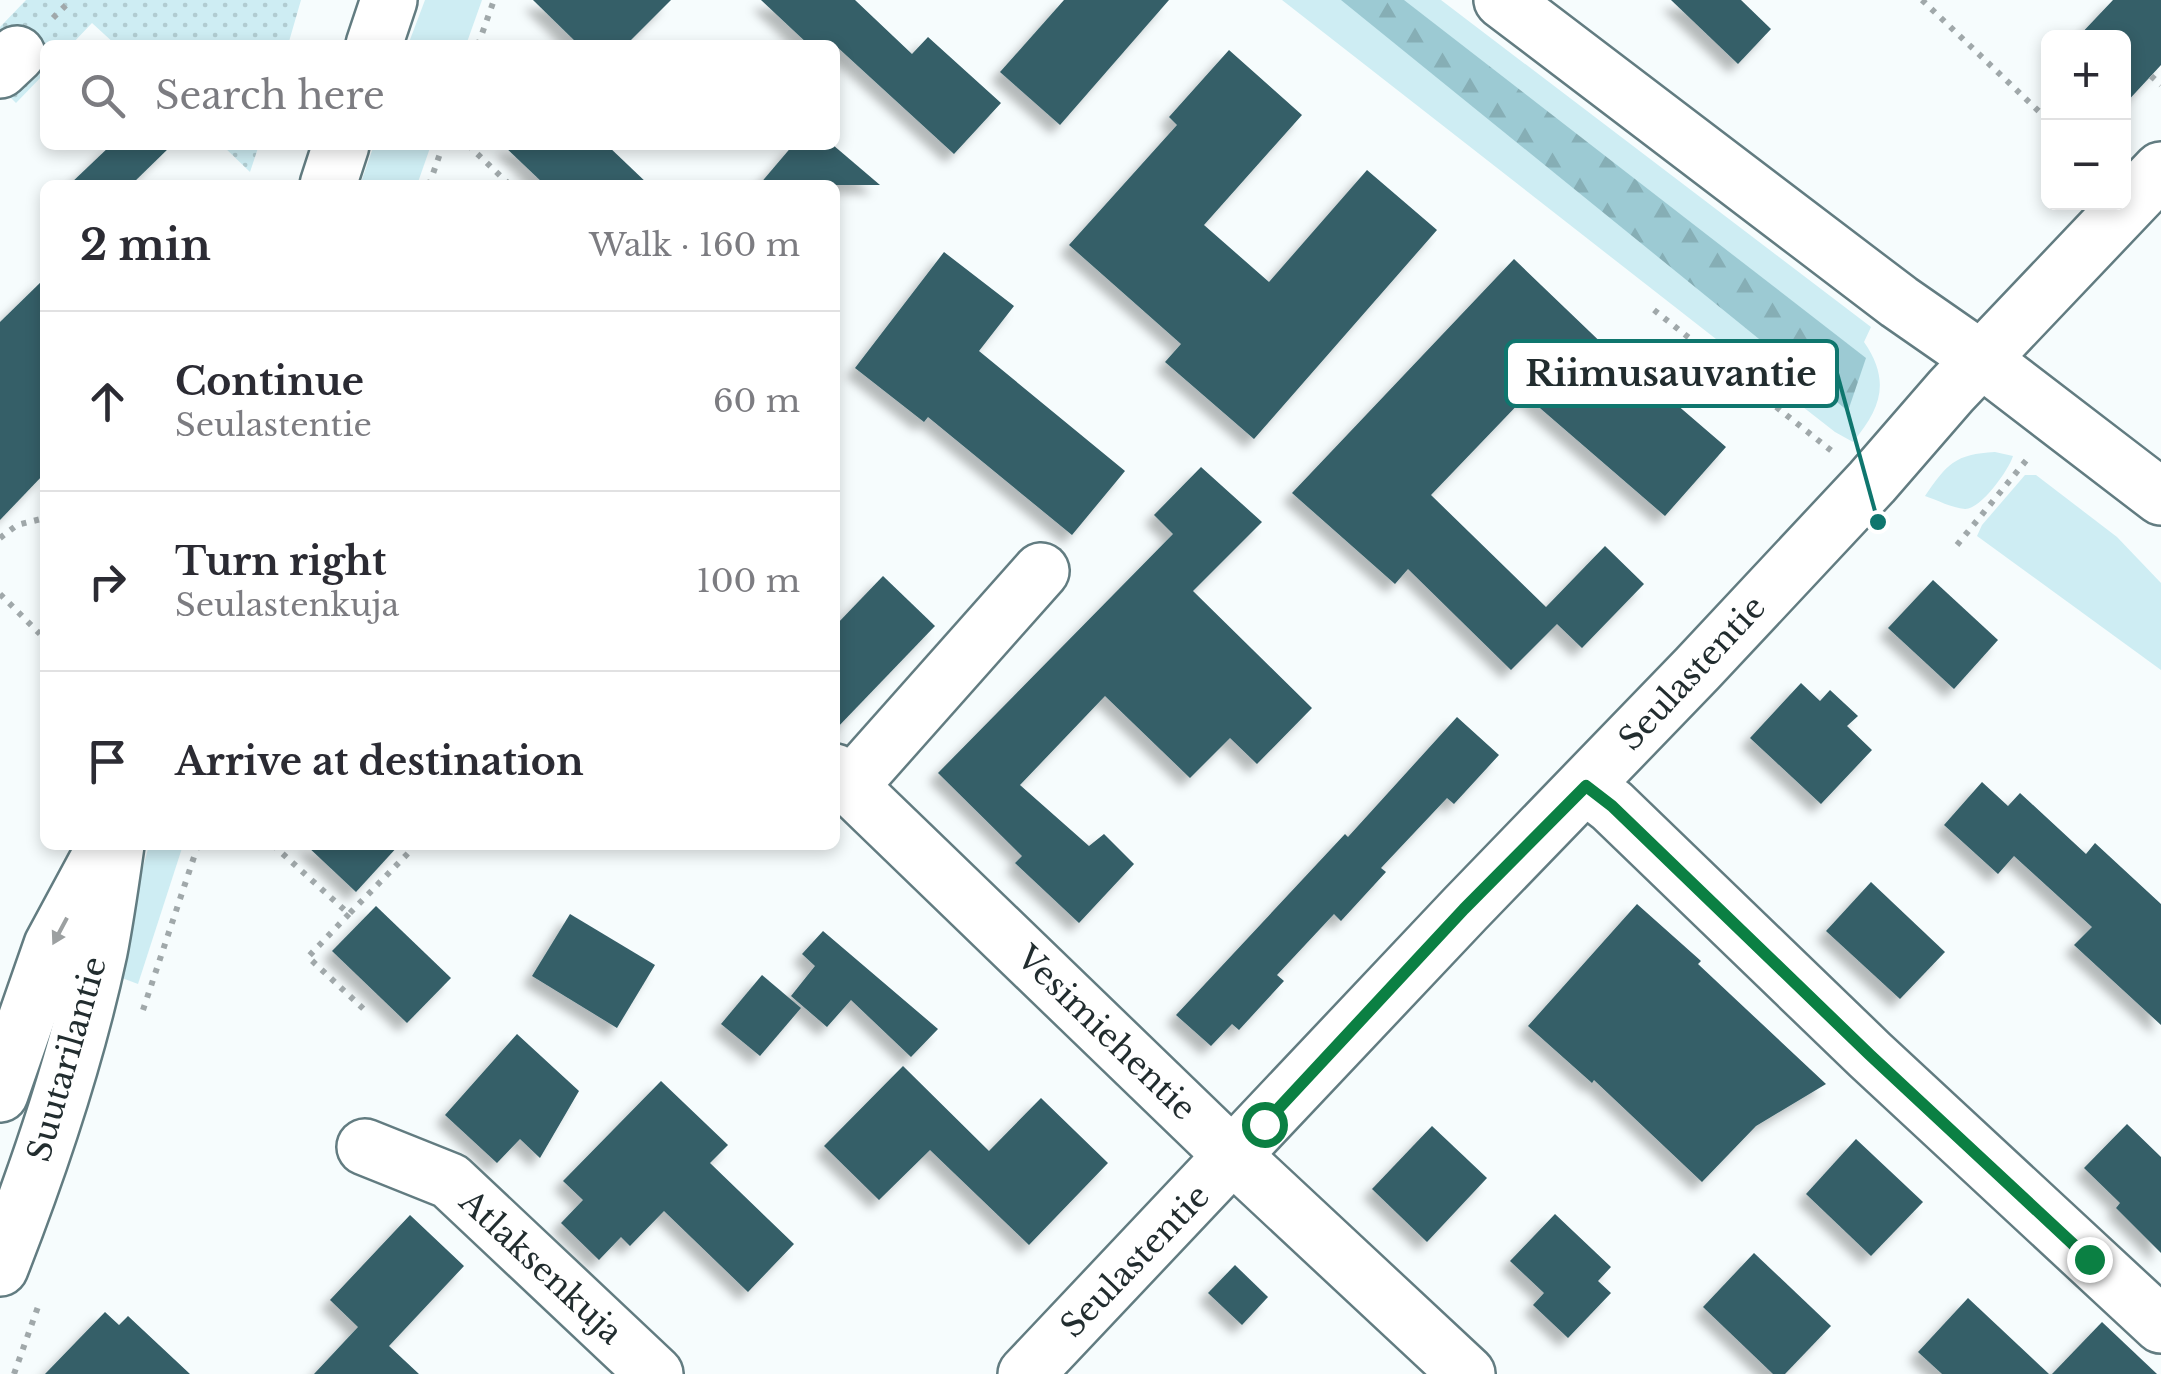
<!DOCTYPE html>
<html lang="en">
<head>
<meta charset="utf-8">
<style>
  body { margin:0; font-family:"Libre Baskerville",serif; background:#f2f2f3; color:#2b2b33 }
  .controls { position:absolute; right:30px; top:30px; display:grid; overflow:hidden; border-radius:15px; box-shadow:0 5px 15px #0003 }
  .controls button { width:90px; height:90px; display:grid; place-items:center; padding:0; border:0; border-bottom:2px solid #e1e1e2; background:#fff; color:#2b2b33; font:50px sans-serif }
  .stop { position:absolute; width:30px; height:30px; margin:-22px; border:8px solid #0b8043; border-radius:50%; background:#fff }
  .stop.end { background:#0b8043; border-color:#fff; box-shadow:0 2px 10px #0008 }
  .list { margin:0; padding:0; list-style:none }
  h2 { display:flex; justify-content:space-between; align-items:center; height:130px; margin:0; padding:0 40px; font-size:42px }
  h2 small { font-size:32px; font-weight:400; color:#7c7c81 }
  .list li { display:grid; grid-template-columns:65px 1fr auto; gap:30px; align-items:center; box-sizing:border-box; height:180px; padding:0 40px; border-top:2px solid #e1e1e2 }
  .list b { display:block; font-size:38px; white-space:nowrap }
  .list p { margin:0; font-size:32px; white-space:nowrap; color:#7c7c81 }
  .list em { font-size:32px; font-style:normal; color:#7c7c81 }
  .icon { flex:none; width:55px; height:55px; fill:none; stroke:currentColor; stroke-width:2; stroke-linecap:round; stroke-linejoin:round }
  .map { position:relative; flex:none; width:2161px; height:1374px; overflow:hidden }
  .search { position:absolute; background:#fff; box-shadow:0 5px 15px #0003; left:40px; top:40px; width:800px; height:110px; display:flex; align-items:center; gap:25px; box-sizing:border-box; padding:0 35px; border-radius:15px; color:#7c7c81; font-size:38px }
  .panel { position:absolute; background:#fff; box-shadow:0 5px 15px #0003; left:40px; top:180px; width:800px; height:670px; border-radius:15px }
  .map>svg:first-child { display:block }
  .grass { fill:#ceedf3 }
  .forest { fill:url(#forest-firs) }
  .park { fill:url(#park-dots) }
  .building { fill:#345e67; filter:url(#shadow) }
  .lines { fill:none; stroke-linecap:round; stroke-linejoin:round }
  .minor-casing { stroke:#627c81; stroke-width:60 }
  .major-casing { stroke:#627c81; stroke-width:60 }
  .path { stroke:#a0a8aa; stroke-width:6; stroke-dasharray:5 8; stroke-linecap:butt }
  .minor { stroke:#fff; stroke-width:55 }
  .major { stroke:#fff; stroke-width:55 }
  .oneway { fill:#9ca0a1 }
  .route { stroke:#0b8043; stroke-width:12 }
  .labels { text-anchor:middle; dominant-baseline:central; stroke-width:10; stroke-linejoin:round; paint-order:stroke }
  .street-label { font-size:32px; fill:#222d2f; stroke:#fff }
  .leader { fill:none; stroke:#0f766e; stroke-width:4 }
  .callout-dot { fill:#0f766e; stroke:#fff; stroke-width:4 }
  .callout { fill:#fff; stroke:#0f766e; stroke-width:4 }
  .callout-label { font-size:35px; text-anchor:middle; font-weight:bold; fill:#222d2f }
</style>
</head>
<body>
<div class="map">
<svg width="2161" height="1374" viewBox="0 0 2161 1374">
  <defs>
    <pattern id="forest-firs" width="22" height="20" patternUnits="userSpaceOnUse" patternTransform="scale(2.5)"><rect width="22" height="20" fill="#9ccad3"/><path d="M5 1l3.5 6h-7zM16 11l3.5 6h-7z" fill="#86aeb5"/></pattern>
    <pattern id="park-dots" width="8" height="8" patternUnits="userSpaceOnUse" patternTransform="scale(2.5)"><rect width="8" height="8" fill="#ceedf3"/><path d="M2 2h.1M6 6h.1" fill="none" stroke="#b1ccd1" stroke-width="1.8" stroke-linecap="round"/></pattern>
    <filter id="shadow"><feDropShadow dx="-9" dy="9" stdDeviation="5" flood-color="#0004"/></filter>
  </defs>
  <rect width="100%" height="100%" fill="#f6fcfd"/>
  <g class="grass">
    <polygon points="425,0 482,0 466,45 408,45"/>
    <path d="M1282,0H1441L1871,327L1864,342C1891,381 1881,408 1853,442L1835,432Z"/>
    <polygon points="374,145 431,145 417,185 360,185"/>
    <path d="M1995,452L2013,456C2009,470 1980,510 1965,509C1952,508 1937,500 1925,496C1947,464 1955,454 1995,452Z"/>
    <polygon points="2025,475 2036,475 2117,537 2161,583 2161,670 1977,536 1982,525"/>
    <polygon points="149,845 183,845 138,984 114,975"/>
  </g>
  <polygon class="forest" points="1341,0 1404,0 1866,358 1848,411"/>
  <g class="park">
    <polygon points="26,0 301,0 288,45 116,45 92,23 71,45 45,45 45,73 16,103 0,87 0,27"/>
    <polygon points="222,145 259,145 250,172"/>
  </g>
  <g class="building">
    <polygon points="533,0 671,0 626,45 579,45"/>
    <polygon points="761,0 855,0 912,54 928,37 1001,103 954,154 835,45 809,45"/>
    <polygon points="1064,0 1169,0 1060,125 1000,72"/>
    <polygon points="1671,0 1741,0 1771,29 1738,64"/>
    <polygon points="2113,0 2161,0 2161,65 2124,105 2124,38 2077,38"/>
    <polygon points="1229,50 1302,115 1204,225 1269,282 1367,170 1437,230 1254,439 1165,362 1181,344 1069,245 1177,125 1169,117"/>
    <polygon points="111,145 172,145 131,185 69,185"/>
    <polygon points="503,145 607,145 649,185 545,185"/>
    <polygon points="793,145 833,145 880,185 759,185"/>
    <polygon points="944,252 1014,306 979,351 1125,471 1072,535 928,417 924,422 855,368"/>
    <polygon points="1514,259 1637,377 1640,373 1726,447 1665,516 1526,396 1431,495 1546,607 1605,546 1644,584 1582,648 1557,624 1511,670 1408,569 1395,584 1292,493"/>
    <polygon points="45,278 45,473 0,520 0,322"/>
    <polygon points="1201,467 1262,522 1193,591 1312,708 1257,764 1230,738 1190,778 1105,696 1020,785 1089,846 1104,834 1134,864 1079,923 1015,863 1022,856 938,773 1173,534 1154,515"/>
    <polygon points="883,576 935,626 835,730 835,626"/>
    <polygon points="1933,580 1998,640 1954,689 1888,628"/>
    <polygon points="1801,683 1820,701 1830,690 1858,716 1847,726 1872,750 1821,804 1750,738"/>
    <polygon points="1457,717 1499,755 1454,804 1447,798 1381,868 1386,872 1341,921 1334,914 1277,975 1284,981 1239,1030 1232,1024 1211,1046 1176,1015 1345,834 1348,837"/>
    <polygon points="1982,782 2008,806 2020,793 2086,854 2095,843 2161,904 2161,1025 2074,945 2092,927 2014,856 1998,874 1944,825"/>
    <polygon points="306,845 399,845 356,892"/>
    <polygon points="1871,882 1945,952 1900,999 1826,931"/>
    <polygon points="1637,904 1701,961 1698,964 1826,1084 1756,1126 1702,1182 1594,1080 1592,1083 1528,1026"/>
    <polygon points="376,906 451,978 407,1023 332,951"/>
    <polygon points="570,914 655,965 617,1028 532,976"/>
    <polygon points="823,931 938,1029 911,1057 851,1000 827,1027 791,996 815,966 802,954"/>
    <polygon points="762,975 801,1008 760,1056 721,1024"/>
    <polygon points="517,1034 579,1091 540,1158 520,1139 497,1163 445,1115"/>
    <polygon points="903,1066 989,1151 1041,1098 1108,1163 1029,1245 930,1150 879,1200 824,1146"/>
    <polygon points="661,1081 728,1145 710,1163 794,1244 748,1292 664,1211 630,1246 621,1237 599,1260 561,1223 583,1200 563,1181"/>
    <polygon points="2127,1124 2161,1157 2161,1253 2116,1208 2120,1203 2084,1168"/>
    <polygon points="1432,1126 1487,1178 1427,1242 1372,1189"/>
    <polygon points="1856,1139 1923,1202 1871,1256 1806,1194"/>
    <polygon points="1555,1214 1611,1267 1598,1281 1611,1293 1568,1338 1533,1305 1544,1293 1510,1261"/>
    <polygon points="410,1215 464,1266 389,1346 419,1374 314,1374 358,1327 330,1300"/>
    <polygon points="1754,1253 1831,1326 1785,1374 1773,1374 1703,1307"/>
    <polygon points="1235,1265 1268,1297 1242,1325 1208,1293"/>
    <polygon points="1968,1298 2049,1374 1942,1374 1918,1352"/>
    <polygon points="105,1312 119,1325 128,1316 190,1374 45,1374"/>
    <polygon points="2102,1322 2157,1374 2052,1374"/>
  </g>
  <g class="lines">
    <g class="minor-casing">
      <g id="minor">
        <polyline points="1502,0 1899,302 1981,359 2161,497"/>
        <polyline points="0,70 17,54"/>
        <polyline points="835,772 1213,1137 1467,1374"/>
        <polyline points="850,786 1041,571"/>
        <polyline points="1586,786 1612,806 1870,1055 2161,1325"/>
        <polyline points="365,1147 450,1181 655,1374"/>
        <polyline points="1026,1374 1465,909 1697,669 1872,482 1951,391 2161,170"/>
      </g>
    </g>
    <g class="major-casing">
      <g id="major">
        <polyline points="374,45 389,0"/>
        <polyline points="328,185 341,145"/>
        <polyline points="0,1094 52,945 100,856"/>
        <path d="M0,1268C40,1166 76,1059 99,952C106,916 111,880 116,845"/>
      </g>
    </g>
    <g class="path">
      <polyline points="1922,0 2048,120"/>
      <polyline points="53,18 71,0"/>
      <polyline points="478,45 494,0"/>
      <polyline points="2151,76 2161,85"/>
      <polyline points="468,145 510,185"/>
      <polyline points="429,185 443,145"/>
      <polyline points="1654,310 1833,452"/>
      <polyline points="0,538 17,525 45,518"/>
      <polyline points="1957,545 2029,457"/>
      <polyline points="0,594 40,634"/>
      <polyline points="273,845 349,914 416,845"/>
      <polyline points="349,914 308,957 369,1014"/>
      <polyline points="143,1010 198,845"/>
      <polyline points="14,1374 39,1304"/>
    </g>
    <use href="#minor" class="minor"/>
    <use href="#major" class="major"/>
  </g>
  <defs><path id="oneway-solid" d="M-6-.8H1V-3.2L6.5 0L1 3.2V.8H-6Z" transform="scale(2.5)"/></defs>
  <use class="oneway" href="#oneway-solid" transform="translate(60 931) rotate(118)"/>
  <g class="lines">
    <polyline class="route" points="1264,1124 1464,909 1586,786 1612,806 1870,1055 2089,1259"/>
  </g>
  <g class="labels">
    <g class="street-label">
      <text transform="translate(1692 673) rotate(-47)">Seulastentie</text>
      <text transform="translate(1106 1033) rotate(44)">Vesimiehentie</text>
      <text transform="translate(67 1059) rotate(-74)">Suutarilantie</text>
      <text transform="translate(1135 1261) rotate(-46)">Seulastentie</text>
      <text transform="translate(541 1267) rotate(43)">Atlaksenkuja</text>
    </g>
  </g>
  <path class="leader" d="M1878 522L1837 373"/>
  <circle class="callout-dot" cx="1878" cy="522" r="10"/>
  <rect class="callout" x="1506" y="341" width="331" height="65" rx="10"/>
  <g class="callout-label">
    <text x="1671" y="386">Riimusauvantie</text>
  </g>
</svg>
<div class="controls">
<button>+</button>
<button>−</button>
</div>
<div class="stop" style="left:1264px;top:1124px"></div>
<div class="stop end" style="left:2089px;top:1259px"></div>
<div class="search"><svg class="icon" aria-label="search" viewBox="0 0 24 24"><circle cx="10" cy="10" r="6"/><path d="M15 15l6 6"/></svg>Search here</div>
<section class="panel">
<h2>2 min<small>Walk · 160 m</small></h2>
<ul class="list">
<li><svg class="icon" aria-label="ahead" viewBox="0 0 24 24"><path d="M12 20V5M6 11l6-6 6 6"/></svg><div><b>Continue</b><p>Seulastentie</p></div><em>60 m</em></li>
<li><svg class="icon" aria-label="right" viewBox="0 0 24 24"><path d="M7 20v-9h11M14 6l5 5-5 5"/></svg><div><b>Turn right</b><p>Seulastenkuja</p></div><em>100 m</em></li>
<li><svg class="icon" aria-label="arrive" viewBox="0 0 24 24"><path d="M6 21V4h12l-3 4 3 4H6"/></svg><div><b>Arrive at destination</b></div></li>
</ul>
</section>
</div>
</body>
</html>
